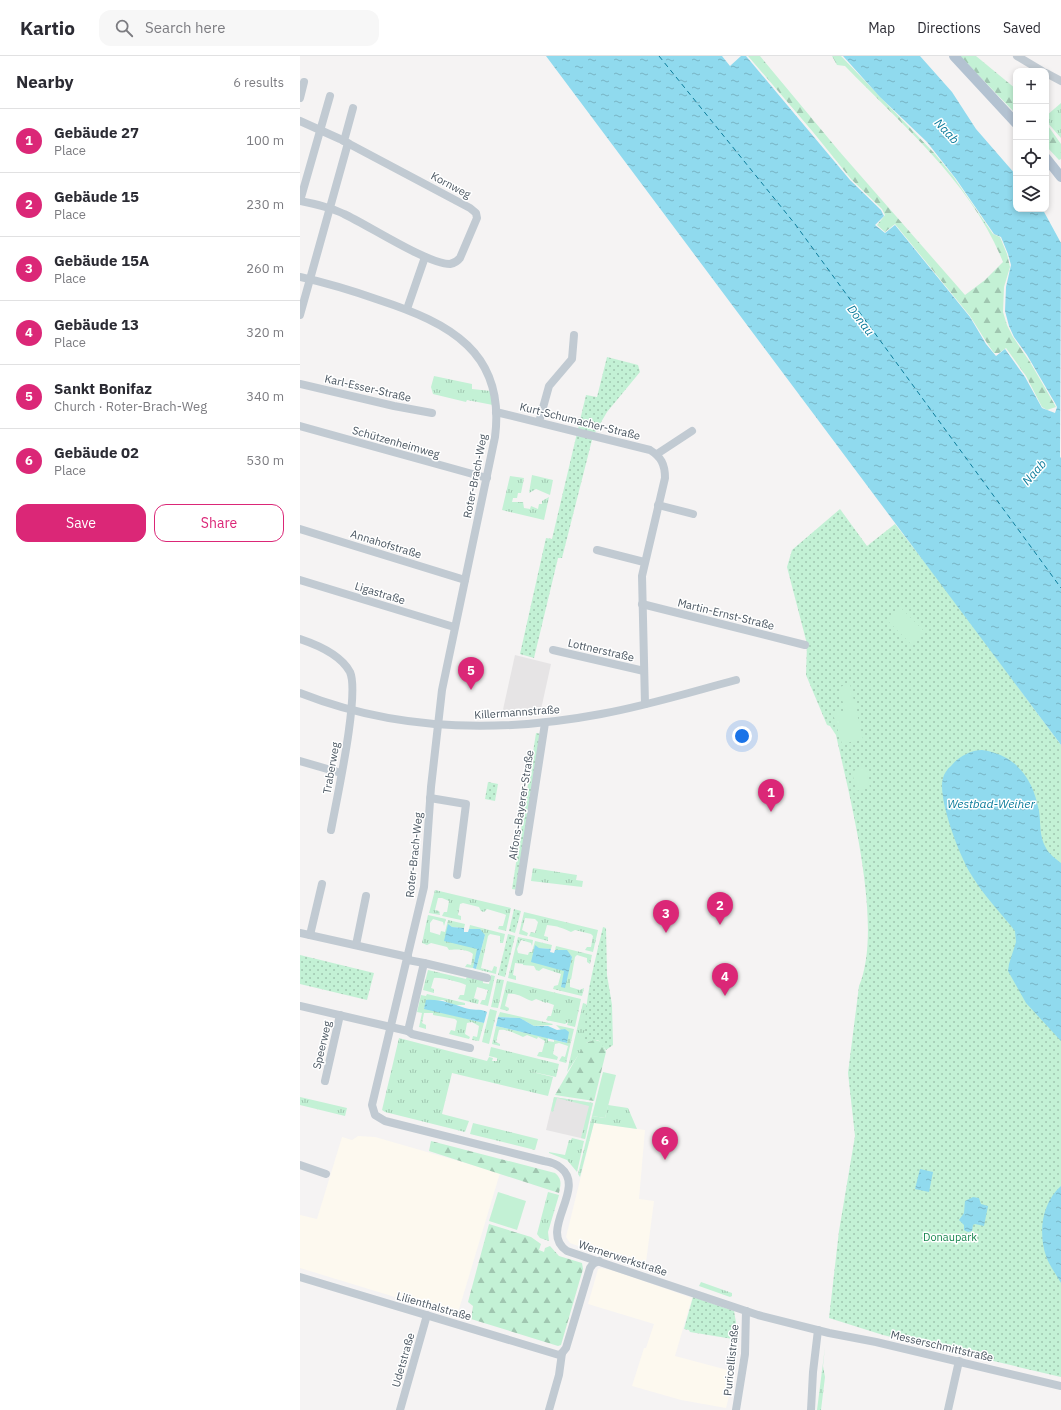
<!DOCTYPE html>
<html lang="en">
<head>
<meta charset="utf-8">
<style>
  body { margin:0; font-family:"IBM Plex Sans",sans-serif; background:#f7f7f7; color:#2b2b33 }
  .controls { position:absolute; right:12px; top:12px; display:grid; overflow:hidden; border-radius:8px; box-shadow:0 2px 6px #0003 }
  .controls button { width:36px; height:36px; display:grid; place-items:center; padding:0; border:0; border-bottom:1px solid #e1e1e2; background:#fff; color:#2b2b33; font:20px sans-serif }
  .you { position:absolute; left:442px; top:680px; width:14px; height:14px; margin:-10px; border:3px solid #fff; border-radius:50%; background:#1a73e8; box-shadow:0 0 0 6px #1a73e833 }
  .badge { display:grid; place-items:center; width:26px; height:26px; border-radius:50%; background:#db2777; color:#fff; font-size:13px; font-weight:700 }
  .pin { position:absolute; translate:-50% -33px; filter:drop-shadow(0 1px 2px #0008) }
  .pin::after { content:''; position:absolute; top:21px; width:14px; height:12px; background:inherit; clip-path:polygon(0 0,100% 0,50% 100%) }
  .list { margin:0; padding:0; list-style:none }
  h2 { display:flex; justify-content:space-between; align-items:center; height:52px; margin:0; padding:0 16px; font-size:17px }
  h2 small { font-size:13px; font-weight:400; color:#7c7c81 }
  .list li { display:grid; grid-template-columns:26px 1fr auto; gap:12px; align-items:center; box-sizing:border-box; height:64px; padding:0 16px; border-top:1px solid #e1e1e2 }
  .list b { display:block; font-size:15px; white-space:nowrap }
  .list p { margin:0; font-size:13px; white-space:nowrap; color:#7c7c81 }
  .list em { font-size:13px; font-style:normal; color:#7c7c81 }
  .actions { display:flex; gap:8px; padding:12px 16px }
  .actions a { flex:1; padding:9px 0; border:1px solid #db2777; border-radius:12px; text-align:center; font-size:14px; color:#db2777 }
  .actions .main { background:#db2777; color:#fff }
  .icon { flex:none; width:22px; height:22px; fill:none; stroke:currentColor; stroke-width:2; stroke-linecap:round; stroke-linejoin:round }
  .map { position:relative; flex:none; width:761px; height:1354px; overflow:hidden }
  header { display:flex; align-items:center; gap:24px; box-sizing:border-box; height:56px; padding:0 20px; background:#fff; border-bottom:1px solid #e1e1e2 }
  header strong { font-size:19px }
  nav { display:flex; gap:22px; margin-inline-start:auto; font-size:14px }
  .search { width:280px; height:36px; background:#f7f7f7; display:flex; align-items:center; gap:10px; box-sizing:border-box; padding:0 14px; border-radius:12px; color:#7c7c81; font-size:15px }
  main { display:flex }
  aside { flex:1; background:#fff }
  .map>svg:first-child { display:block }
  .commercial { fill:#fdf9ef }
  .education { fill:#e6e4e5 }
  .grass { fill:url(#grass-tufts) }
  .forest { fill:url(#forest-firs) }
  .park { fill:url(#park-dots) }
  .pitch { fill:#c3f1d5 }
  .water { fill:url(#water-ripples) }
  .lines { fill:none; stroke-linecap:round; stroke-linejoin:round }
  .ferry { stroke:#0c7c9b; stroke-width:1; stroke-dasharray:5 4; stroke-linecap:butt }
  .minor { stroke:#c1cad2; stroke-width:8 }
  .major { stroke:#b3c2d1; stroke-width:10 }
  .labels { text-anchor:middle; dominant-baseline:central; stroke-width:3; stroke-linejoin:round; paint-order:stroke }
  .street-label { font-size:11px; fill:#4a5661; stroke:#fff }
  .park-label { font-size:11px; fill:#17864f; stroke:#fff }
  .water-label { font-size:12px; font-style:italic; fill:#0c7c9b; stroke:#fff }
</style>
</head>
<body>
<header>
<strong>Kartio</strong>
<div class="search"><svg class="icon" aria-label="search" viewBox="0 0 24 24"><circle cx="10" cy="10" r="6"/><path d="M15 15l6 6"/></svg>Search here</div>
<nav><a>Map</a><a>Directions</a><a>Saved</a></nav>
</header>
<main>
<aside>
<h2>Nearby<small>6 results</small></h2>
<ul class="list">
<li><span class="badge">1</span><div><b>Gebäude 27</b><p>Place</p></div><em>100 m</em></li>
<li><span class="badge">2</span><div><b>Gebäude 15</b><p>Place</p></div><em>230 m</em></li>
<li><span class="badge">3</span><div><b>Gebäude 15A</b><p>Place</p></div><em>260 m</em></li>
<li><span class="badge">4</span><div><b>Gebäude 13</b><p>Place</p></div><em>320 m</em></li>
<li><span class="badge">5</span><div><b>Sankt Bonifaz</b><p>Church · Roter-Brach-Weg</p></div><em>340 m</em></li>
<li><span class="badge">6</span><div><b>Gebäude 02</b><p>Place</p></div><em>530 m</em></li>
</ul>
<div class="actions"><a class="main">Save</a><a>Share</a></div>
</aside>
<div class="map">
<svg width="761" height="1354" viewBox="0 0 761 1354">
  <defs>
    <pattern id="grass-tufts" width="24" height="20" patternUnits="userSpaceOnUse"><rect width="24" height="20" fill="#c3f1d5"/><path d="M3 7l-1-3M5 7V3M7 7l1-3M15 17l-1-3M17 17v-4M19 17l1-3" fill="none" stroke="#a0c6b0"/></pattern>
    <pattern id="forest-firs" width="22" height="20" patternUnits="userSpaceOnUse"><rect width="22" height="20" fill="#c3f1d5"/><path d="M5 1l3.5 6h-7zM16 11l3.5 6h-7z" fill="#a0c6b0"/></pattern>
    <pattern id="park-dots" width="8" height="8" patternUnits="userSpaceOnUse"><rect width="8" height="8" fill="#c3f1d5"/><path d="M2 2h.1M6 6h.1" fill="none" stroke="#a0c6b0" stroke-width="1.8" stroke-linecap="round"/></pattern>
    <pattern id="water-ripples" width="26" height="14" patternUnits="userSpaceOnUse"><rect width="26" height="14" fill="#90daee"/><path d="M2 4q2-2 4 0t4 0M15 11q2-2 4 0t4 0" fill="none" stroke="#78b4c4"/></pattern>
  </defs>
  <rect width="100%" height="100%" fill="#f5f3f3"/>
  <g class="commercial">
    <polygon points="294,1067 345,1074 339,1143 354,1145 345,1214 270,1187 266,1181"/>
    <polygon points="58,1080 75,1081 200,1117 157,1260 0,1212 0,1159 17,1163 42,1081 52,1084"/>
    <polygon points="301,1212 315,1215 392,1242 375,1300 435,1316 426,1352 381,1344 332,1330 344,1292 346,1292 354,1268 288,1248 298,1213"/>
  </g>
  <g class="education">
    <polygon points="215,599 251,608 240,658 202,658"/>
    <polygon points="254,1041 293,1047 285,1083 246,1074"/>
  </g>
  <g class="grass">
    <polygon points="761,47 761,82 746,65 746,60"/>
    <polygon points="134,320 172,328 172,333 191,335 193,349 167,344 166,346 133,338 131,331"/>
    <polygon points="232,419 253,424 250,439 236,433 229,437"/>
    <polygon points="210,420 224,422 221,437 218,437 217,442 213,442 212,446 223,446 224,452 230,453 231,450 238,453 239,448 242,448 242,445 249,441 244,464 202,454"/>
    <polygon points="233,812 277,819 276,824 283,825 282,831 231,825"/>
    <polygon points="135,834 211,852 206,875 198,873 199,870 203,870 206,859 204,858 187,853 184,856 181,855 179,851 163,847 160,848 158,859 161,860 161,864 142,860 144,856 147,856 149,845 142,842 138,842 135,854 139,855 140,859 129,857"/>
    <path d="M224,856L298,874L293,896L285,894L287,891H291L293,880L291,878L275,874L271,876C262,872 258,870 247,869L244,880L248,881V885L229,880L231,876L235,877L238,866L235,863L225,862L222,874L228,877L227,880L219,878Z"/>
    <path d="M128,859L146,863L144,870L143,866L133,863L130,867V876L140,879L141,875L145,876L148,864L165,868L164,872L152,871L148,868L178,893L173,912L165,911L167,908L171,909L173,898C167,893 155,893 149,894L147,891L131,887L127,889L122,887Z"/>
    <polygon points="170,869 205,878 203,887 200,887 200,880 190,878 188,880 181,912 192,915 194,910 197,911 196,918 176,913 185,879 169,873"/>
    <polygon points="218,881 233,884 232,890 231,887 221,884 217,893 218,897 228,899 229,896 232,896 235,885 252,889 251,893 238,892 235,889 265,915 261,931 272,901 255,894 256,890 292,899 290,908 287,906 287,902 277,899 275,901 271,924 270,923 270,931 280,934 284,932 282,940 253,933 254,930 258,929 261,918 243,912 239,915 236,914 234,910 223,909 223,908 215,907 213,919 216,920 216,924 208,922"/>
    <path d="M128,914L166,923L167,920L183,923V927L189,928L191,919L195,920L188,950L180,948L182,944H185L188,934L177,931L174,942L179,944L178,948L158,943L160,939H164L166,929C159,926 140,921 134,922L131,932L134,933V937L123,934Z"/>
    <polygon points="197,923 204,924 198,952 191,951"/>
    <path d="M207,925L281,943L275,971L267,969L268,966L265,968L246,964L248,960H251L254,949L246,946V947L236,943L232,945C225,943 217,936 208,938L205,950L209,952L208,955L200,953Z"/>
    <polygon points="127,938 165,947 165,949 152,949 143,944 135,945 132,944 124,952 184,967 179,985 172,984 173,980 177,981 179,970 172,966 167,967 165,978 170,981 169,983 149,978 151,974 155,975 157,965 155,963 133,959 133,957 124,957 122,967 126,969 126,973 119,971 122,957 117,956 121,939 126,940"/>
    <polygon points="283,947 286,948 302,986 297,984 287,986 267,1016"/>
    <polygon points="190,953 197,955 189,988 182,986"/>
    <polygon points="200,956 253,968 252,969 234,970 220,962 198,961"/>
    <path d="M256,969L274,973L266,1007L259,1005L262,1000L265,1001L268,990L259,987L255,988L253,998L258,1001L257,1004L237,1000L239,996H242L245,985L238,981L237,983L227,979L223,981C216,978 208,973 199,974L196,986L200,988V990L192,988L196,970L248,982V985L254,986V984L267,987L265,973L261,974Z"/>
    <polygon points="99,982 187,1005 189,1001 193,1002 192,1005 197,1005 197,1002 189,1000 191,991 259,1008 256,1021 228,1015 253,1021 248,1040 152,1017 142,1058 169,1065 165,1076 85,1056 82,1054"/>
    <polygon points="0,1041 47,1052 45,1060 0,1049"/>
    <polygon points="254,1041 293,1047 285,1083 281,1082 289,1050 257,1042 253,1056 251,1055"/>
    <polygon points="308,1049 328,1052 337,1073 294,1067 280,1121 278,1118 292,1060 305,1062"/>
    <polygon points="173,1067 238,1083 235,1094 170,1078"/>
    <polygon points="272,1082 284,1085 277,1116 267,1104 249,1097 249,1096 265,1099 269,1084 271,1084"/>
    <polygon points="248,1136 259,1139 248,1176 249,1185 240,1182 237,1178"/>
    <polygon points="401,1226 432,1237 432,1240 430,1241 399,1230"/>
    <polygon points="525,1291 523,1310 525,1321 521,1354 517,1354"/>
  </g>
  <g class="forest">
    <path d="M448,0H460L539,95L665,239L685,224L703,206C672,127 603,70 545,10L537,9L532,0H541L635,98L653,120L693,178L700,181L707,198L710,211L704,231L703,256L707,269L713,281L730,306L756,351L747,354L742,351L726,320L706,292L699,297H694L687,287L670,260L595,168L585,176L577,169L585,159L582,153L551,123L513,76Z"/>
    <polygon points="660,0 676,0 716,33 716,58"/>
    <polygon points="746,67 761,88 761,103 759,104 746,90"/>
    <polygon points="295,984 302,986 306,996 294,1045 255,1039 285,987"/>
    <path d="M131,1085L255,1117C262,1123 261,1128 259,1137L129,1095Z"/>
    <polygon points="189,1168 231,1181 241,1188 239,1194 244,1196 245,1192 250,1190 259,1200 282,1207 283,1213 261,1289 258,1290 171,1263 173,1250 168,1246"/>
  </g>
  <g class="park">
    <polygon points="307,301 338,309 340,316 307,356 293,380 262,502 258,502 234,602 220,598 246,482 252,483 286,339 297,341"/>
    <path d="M540,453L567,490L595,468L640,526L761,689V1321L583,1279L529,1262L539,1175L555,1080L548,1017L559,930C584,871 550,743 536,679L530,670L527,669L506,619L507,588L487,511L492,494Z"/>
    <polygon points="236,677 242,678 218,834 212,833"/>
    <polygon points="188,726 198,728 195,745 185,743"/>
    <polygon points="214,853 221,855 215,877 209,875"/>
    <path d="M303,871L306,872L307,919L312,949L313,989L306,994L299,984H293L285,987C283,947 294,910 303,871Z"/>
    <polygon points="208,878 215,880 205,921 198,919"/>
    <polygon points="0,899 74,917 67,944 0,928"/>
    <polygon points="393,1241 434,1255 439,1284 390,1276 389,1274 384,1273"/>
  </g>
  <g class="pitch">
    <polygon points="601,552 625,576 612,589 588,565"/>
    <polygon points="550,628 563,683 542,688 533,658 545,655 539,631"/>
    <polygon points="566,712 570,732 556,735 552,715"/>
    <polygon points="303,1016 316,1019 305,1062 292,1060"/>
    <polygon points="198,1136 226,1145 217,1174 189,1165"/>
  </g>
  <g class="water">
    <polygon points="246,0 422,0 430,10 441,0 446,0 550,124 581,154 584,160 575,169 585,177 595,169 670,261 686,288 696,300 705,293 725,321 742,352 755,357 757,351 755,347 727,299 714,281 709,270 705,255 706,231 711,209 708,198 701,181 694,178 656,123 627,86 580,41 543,0 620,0 652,36 676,73 716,119 716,153 743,154 761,187 760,401 761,402 761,689"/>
    <path d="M682,694C717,699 733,723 739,755C741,768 739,780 746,792C749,798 755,802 761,807V985L726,947L708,915L709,908L716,886L715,875C701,857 684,840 672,820C660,802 637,742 643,722C644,718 647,713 651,710C658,701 671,694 682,694Z"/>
    <polygon points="148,868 152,871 164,872 164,876 168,876 169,873 180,873 185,879 176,913 173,912 177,893 144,885"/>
    <polygon points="235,889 239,892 251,893 250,896 254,897 255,894 267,894 272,901 265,932 261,931 264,915 231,906"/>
    <path d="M126,944C140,943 152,948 165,952C173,955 179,952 187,956L184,967L124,953Z"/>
    <polygon points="198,961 220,962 234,970 248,970 257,974 265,973 269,976 267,987 196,970"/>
    <polygon points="620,1113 633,1116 629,1136 615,1133"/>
    <path d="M761,1130V1227C756,1218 749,1209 746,1200C738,1176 742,1147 761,1130Z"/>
    <polygon points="673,1141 679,1142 681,1148 688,1150 684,1170 675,1168 673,1169 672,1175 668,1176 664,1174 664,1169 659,1164 664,1157 665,1145"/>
  </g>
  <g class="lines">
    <polyline class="ferry" points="359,0 495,168 761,532"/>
    <g class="minor">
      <polyline points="717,0 742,15"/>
      <polyline points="746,17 761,25"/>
      <polyline points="0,42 4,26"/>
      <path d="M0,65L40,83L170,152L176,157L177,162L160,202C157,206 155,207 150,208C127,208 68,169 44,158C30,151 15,148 0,145"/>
      <polyline points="44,85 53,52"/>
      <polyline points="0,145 30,40"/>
      <path d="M0,221C27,227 53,235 79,244C149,267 206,296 195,381L142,634L131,731L124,831L72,1049L75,1059L85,1065L244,1105C250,1106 257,1108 261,1112C287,1133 237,1175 267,1195L458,1259L529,1277L576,1286L761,1330"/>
      <polyline points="107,253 125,201"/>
      <polyline points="0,259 48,87"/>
      <polyline points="0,328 94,350 132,357"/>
      <path d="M196,356L350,394C361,401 365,408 365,422L342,520L345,648"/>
      <polyline points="239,366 249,330 272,303 274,279"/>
      <polyline points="0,370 187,422"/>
      <polyline points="357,398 392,375"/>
      <polyline points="358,449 393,458"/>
      <polyline points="0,473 165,524"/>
      <polyline points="297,494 344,506"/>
      <polyline points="0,524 154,571"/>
      <polyline points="342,548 505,589"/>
      <path d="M0,583C18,589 41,599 50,616C60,638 36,746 31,774"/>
      <polyline points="253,594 344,615"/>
      <path d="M0,637C96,675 200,677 301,658C346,650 391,636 436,624"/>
      <polyline points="0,705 41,717"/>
      <polyline points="130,742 166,748 157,819"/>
      <polyline points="219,836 245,667"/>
      <polyline points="0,877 108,901"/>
      <polyline points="10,879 22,828"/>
      <polyline points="56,889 66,840"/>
      <polyline points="124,907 187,922"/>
      <polyline points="0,950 108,975 124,907 108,904"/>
      <polyline points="108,975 112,978 170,992"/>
      <polyline points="25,1025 40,959"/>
      <polyline points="0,1109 26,1118"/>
      <polyline points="0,1221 259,1299 262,1297"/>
      <polyline points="100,1354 127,1259"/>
      <polyline points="249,1354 259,1319 262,1297 266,1292 290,1212 293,1208 299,1205"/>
      <polyline points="436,1354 445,1298 446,1255"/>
      <polyline points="511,1354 513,1316 518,1274"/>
      <polyline points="648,1354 659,1305"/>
    </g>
    <g class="major">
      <polyline points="654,0 716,67"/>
      <polyline points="746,102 761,121"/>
    </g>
  </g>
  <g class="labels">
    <g class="street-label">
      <text transform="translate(151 129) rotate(28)">Kornweg</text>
      <text transform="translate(68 332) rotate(13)">Karl-Esser-Straße</text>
      <text transform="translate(280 365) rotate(14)">Kurt-Schumacher-Straße</text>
      <text transform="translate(96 386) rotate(16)">Schützenheimweg</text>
      <text transform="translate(175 420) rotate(-79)">Roter-Brach-Weg</text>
      <text transform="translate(86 488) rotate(17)">Annahofstraße</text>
      <text transform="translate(80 537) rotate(17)">Ligastraße</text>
      <text transform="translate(426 558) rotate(14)">Martin-Ernst-Straße</text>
      <text transform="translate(301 594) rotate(13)">Lottnerstraße</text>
      <text transform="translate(217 656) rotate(-4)">Killermannstraße</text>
      <text transform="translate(31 712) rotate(-80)">Traberweg</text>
      <text transform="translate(221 749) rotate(-81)">Alfons-Bayerer-Straße</text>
      <text transform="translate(114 799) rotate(-84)">Roter-Brach-Weg</text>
      <text transform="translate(22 989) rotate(-77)">Speerweg</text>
      <text transform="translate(323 1202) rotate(18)">Wernerwerkstraße</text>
      <text transform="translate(134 1250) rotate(16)">Lilienthalstraße</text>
      <text transform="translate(642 1290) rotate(13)">Messerschmittstraße</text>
      <text transform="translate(103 1304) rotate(-74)">Udetstraße</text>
      <text transform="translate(431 1304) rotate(-84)">Puricellistraße</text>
    </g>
    <g class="park-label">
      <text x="650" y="1181">Donaupark</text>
    </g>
    <g class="water-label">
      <text transform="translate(647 75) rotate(47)">Naab</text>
      <text transform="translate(561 264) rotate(52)">Donau</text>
      <text transform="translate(734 416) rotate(-49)">Naab</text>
      <text x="691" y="747">Westbad-Weiher</text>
    </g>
  </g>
</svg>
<div class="controls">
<button>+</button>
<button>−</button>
<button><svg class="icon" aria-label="locate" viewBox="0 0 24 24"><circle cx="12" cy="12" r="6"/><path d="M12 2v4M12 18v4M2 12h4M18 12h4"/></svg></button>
<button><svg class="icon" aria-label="layers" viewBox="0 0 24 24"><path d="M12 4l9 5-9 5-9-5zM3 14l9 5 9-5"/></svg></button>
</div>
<div class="you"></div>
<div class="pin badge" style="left:471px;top:756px">1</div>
<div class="pin badge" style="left:420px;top:869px">2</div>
<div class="pin badge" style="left:366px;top:877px">3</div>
<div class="pin badge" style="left:425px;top:940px">4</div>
<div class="pin badge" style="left:171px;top:634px">5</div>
<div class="pin badge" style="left:365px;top:1104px">6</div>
</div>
</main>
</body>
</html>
